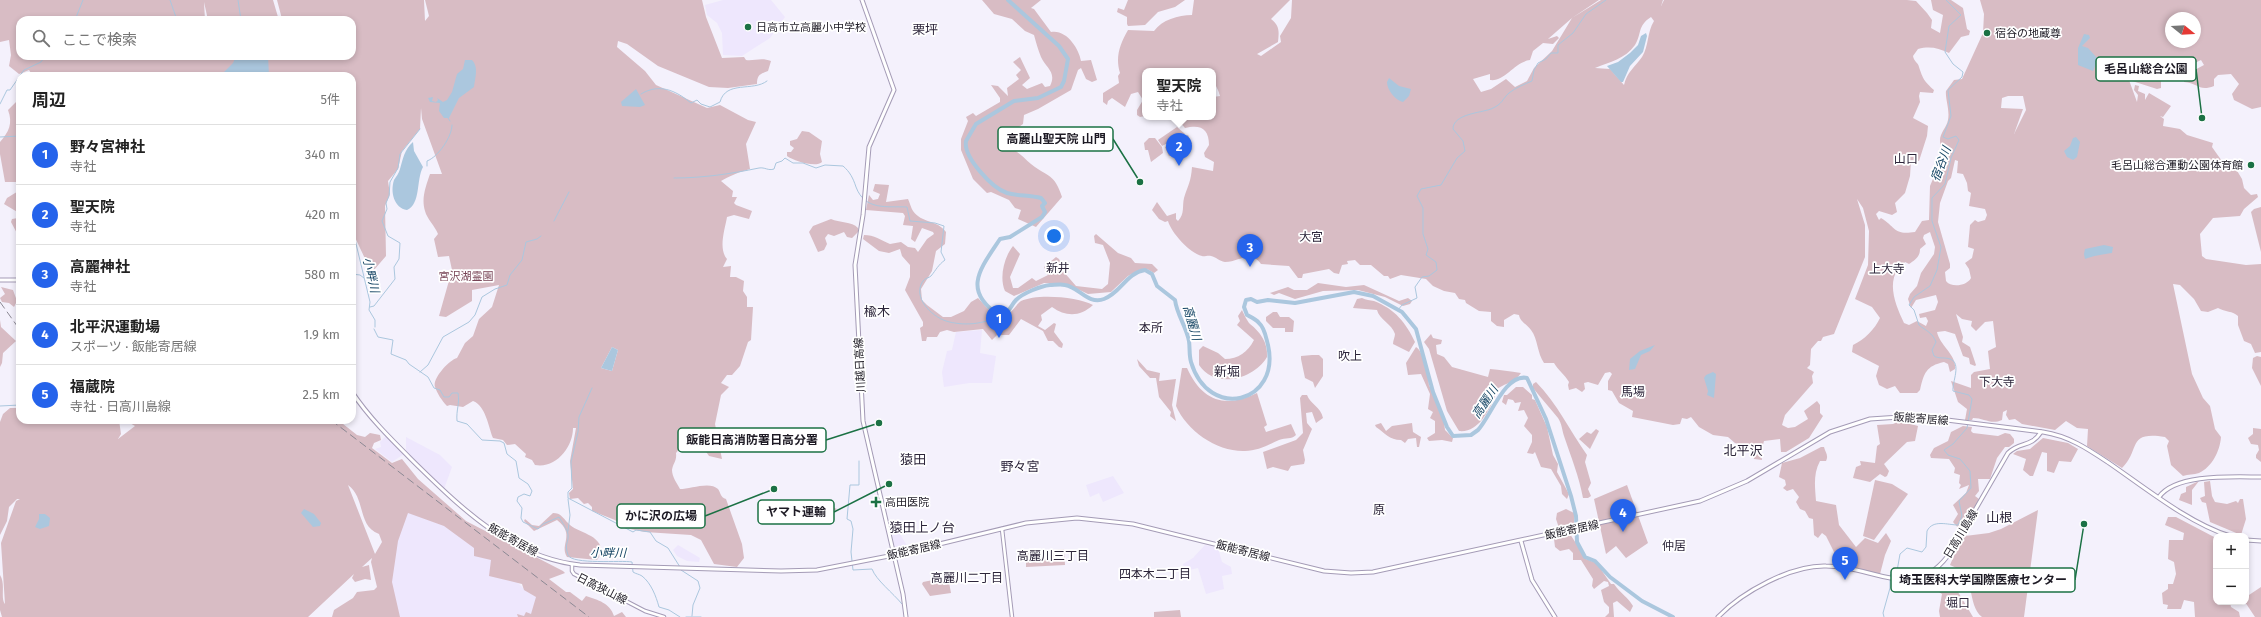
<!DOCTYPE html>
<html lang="ja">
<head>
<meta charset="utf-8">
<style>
  body { margin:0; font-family:"Fira Sans","Noto Sans JP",sans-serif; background:#f2f2f2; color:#222 }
  .controls { position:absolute; right:12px; bottom:12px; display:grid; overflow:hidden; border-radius:8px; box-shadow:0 2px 6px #0003 }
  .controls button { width:36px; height:36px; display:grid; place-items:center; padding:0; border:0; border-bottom:1px solid #e0e0e0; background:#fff; color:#222; font:20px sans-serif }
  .compass { position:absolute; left:2165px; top:12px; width:36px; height:36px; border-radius:50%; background:#fff; box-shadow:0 2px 6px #0003; rotate:108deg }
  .you { position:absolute; left:1054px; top:236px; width:14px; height:14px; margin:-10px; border:3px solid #fff; border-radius:50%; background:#1a73e8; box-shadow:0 0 0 6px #1a73e833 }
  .badge { display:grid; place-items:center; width:26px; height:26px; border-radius:50%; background:#2563eb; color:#fff; font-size:13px; font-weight:700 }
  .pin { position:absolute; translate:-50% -33px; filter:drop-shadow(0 1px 2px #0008) }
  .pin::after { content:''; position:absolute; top:21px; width:14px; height:12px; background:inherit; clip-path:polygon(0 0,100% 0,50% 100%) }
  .popup { position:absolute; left:1142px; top:68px; width:74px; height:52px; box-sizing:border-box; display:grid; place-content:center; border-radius:8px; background:#fff; filter:drop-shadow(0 1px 3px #0005); font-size:13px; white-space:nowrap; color:#767676 }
  .popup b { font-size:15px; color:#222 }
  .popup::after { content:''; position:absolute; left:50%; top:100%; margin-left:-8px; border:8px solid transparent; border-top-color:#fff }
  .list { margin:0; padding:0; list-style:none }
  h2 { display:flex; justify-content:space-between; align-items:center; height:52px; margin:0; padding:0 16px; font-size:17px }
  h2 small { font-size:13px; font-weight:400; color:#767676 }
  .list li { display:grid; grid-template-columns:26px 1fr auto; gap:12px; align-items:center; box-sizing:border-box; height:60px; padding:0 16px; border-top:1px solid #e0e0e0 }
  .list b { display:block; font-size:15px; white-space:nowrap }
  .list p { margin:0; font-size:13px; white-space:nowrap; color:#767676 }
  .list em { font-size:13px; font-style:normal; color:#767676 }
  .icon { flex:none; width:22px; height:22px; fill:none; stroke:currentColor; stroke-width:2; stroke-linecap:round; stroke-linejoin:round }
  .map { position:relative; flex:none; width:2261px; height:617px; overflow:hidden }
  .search { position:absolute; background:#fff; box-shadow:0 2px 6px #0003; left:16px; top:16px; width:340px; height:44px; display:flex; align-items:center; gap:10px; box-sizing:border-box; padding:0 14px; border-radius:12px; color:#767676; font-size:15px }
  .panel { position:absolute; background:#fff; box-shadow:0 2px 6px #0003; left:16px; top:72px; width:340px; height:352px; border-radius:12px }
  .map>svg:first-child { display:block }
  .built { fill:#eee7fd }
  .green { fill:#d8bcc4; fill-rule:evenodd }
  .water { fill:#abc7de }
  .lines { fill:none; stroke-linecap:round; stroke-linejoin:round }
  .stream { stroke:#abc7de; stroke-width:1 }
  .river { stroke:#abc7de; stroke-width:4 }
  .secondary-casing { stroke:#a49bb6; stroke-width:4.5 }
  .primary-casing { stroke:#a49bb6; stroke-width:5 }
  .secondary { stroke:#fff; stroke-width:2.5 }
  .primary { stroke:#fff; stroke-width:3 }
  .rail { stroke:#8c8994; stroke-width:1; stroke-dasharray:8 4; stroke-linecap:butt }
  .poi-dot { fill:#1b7144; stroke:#fff; stroke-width:1.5 }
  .labels { text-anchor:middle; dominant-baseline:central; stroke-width:3.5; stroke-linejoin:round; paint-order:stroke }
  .poi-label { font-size:11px; fill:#1d1a24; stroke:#fff; text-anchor:start }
  .park-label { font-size:11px; fill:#774355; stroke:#fff }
  .street-label { font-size:11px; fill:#1d1a24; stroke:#fff }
  .neighbourhood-label { font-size:12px; fill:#2c253a; stroke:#fff }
  .water-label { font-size:12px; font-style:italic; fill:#0e3f5f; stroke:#fff }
  .quarter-label { font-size:13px; fill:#2c253a; stroke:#fff }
  .leader { fill:none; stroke:#1b7144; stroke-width:1.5 }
  .callout-dot { fill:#1b7144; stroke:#fff; stroke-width:1.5 }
  .callout { fill:#fff; stroke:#1b7144; stroke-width:1.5 }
  .callout-label { font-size:12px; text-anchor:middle; font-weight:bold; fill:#1d1a24 }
</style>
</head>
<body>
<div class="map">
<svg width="2261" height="617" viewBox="0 0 2261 617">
  <rect width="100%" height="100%" fill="#f4f1fc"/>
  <g class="built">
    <polygon points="723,0 771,0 785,17 770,38 742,56 723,55 722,33 717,23 707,15 705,5"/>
    <polygon points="982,330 980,353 996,356 992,383 969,383 944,387 942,372 947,351 952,350 956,332"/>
    <polygon points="386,436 404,454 392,462 375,449 381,447 380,442"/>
    <polygon points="406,437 440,455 452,467 444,489 406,451"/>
    <polygon points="1113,476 1124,493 1103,502 1099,493 1090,497 1086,485"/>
    <polygon points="408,510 436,517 493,558 525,590 538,598 530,617 397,617 390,583 396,540"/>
    <polygon points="898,531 906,544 907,548 898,550 895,548 892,532"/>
    <polygon points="678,545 700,558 699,562 687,561 677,556 673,550"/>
    <polygon points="1205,545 1218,548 1222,562 1231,567 1232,574 1222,576 1224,589 1206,594 1198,568 1185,571 1183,564 1193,558"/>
  </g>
  <g class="green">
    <path d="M0,0H273L278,17L282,19L277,0H424L425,21L429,16L425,0H702L706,17L722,58L744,57L746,60C755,61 761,57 771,61L768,71C760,74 757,75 757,84L728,88L709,87L658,66L627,44L618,41L617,47L645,71L656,85L707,108L720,105L748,120L756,122L746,144L750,169C742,171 727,177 721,181L733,191L732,197H737L734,203L736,205L752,211L749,219L734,215L727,217C725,229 718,249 727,259L723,267L731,266L730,277H736L744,281L743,291L747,297V307H753L751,340L748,342L740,366L732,375H727L721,383L729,387L721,395L715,424L722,459L709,456L702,446L684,443L676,453C677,461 673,463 672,470C672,477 677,483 680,489C690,489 710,481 718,489C721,493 720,497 726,499L742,544L744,558L737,567L714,564L701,540L691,535L645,532L625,528L615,520L592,511V507L588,503L584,504L578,498L570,499L569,493L573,489L570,461L576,428H573C573,447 556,469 535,465L532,460L525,457L526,454L515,444L507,445L503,440L493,438C488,426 486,406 473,401L463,407L450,405L447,406C442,401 437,393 435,387C432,379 449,360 457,358L465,343L473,336L479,319L492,307L499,285L472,290V301L446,317L439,316L452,270L449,256L438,257L434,239L438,234C435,226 427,219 425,211C421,198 426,186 430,174H442L422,119L421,108L420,129L402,151L398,169L388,181L390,194L385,206L386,256L374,270L368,265L352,231V76H33L29,70L19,74L9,66L11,55L9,40L0,42ZM204,2L208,20H352V44L356,34L352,56H20V20H205ZM612,347L618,350L612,371L601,368Z"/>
    <path d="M982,0H1041L1031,8L1034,9L1051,32C1066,29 1079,48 1081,61L1091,60L1097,80L1092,82L1086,79L1081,68L1078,70L1071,90L1038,109L1024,115L1023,124L1003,138L1005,143L1013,146L1014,150C1021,154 1025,159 1031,164C1049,178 1054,173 1062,197L1036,227L1018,219L1021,210L1015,208L1009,200L991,192L987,193L973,179L961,150V139L968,121L966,117L973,113L976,116L1000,102V98L991,85L998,86L1008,96L1007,88L1019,79L1016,75L1021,70L1013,62L1020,57L1030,78L1022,85L1027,89L1042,83L1045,87L1050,86C1057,72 1046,68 1041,57C1038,50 1036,42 1034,35L1025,31L1012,19L994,14Z"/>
    <polygon points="1128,0 1185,0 1175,7 1158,12 1145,25 1128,26 1127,24 1127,17 1117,12 1118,8 1124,10"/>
    <path d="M1194,0H1290L1271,19C1280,26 1279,32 1278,42L1257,54L1261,56L1281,42L1280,36L1291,18L1292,0H1599L1572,18L1548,39L1557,36L1559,38L1553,44L1543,43L1533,51L1530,60C1514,62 1505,82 1490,80V74L1473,79L1481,92L1491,89L1506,79L1515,87L1527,81L1534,68L1552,51L1572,18L1601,0H1663L1661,6L1664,0H1907L1916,1L1927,13L1932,20L1931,28L1940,33L1943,15L1933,10L1931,0H1951L1963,8L1967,29L1970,31L1969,35L1961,37L1949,53C1938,48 1930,46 1918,49L1913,56C1914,62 1918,62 1919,67C1923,79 1924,81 1934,90L1933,93L1920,92L1919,96L1920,102L1913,118L1928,126L1927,136L1919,161H1911L1910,176L1905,193L1895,203L1897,212L1892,215L1879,211L1876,214L1879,220L1881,218C1897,228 1893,235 1915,232L1922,221L1929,220L1930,186L1938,167L1945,166L1944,159L1949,154L1946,149L1941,147C1937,134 1946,130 1948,120C1950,110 1945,98 1946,91L1954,80L1962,79L1983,33L1984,14L1980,0H2261V107L2252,109L2234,100L2232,94L2239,84L2231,74L2218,75L2214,79V86C2199,92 2198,83 2184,82V79L2189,73L2204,65L2201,60L2161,79V88L2157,89L2129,80L2137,102L2138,95L2134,90L2135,85L2139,86L2138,91L2145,94V100L2149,93L2171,106L2163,117L2160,116L2164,119L2163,126L2180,129L2187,135L2213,143L2212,147L2224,164H2233L2242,179L2244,188L2251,195L2257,194L2258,197L2244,209L2240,216L2213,218L2200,234L2202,256L2206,259L2246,265L2261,264V352L2255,353L2251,344L2244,341L2238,325V316C2233,311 2225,312 2218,308L2208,312L2201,311L2194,299L2180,285L2173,284L2192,374L2203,398L2210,406L2215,429L2221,437C2220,451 2212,467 2199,473C2194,475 2188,474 2183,476L2171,465L2167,446L2169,441L2165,437C2126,431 2141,450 2122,468L2087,446L2088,429L2077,428L2066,421L2055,430L2022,424L2015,419L2009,420L2006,415L2007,410L2003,412L2002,420C1991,425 1984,418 1973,418L1972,420H1965L1967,409L1958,402L1951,381L1971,388V375L1974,372L1990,369L1988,351L1996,347L1993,321L1985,322L1976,331L1971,326L1972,321L1962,319L1956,314L1963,337L1962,342L1970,347L1976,365L1975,366L1970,364L1969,358L1963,356L1955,334L1945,331L1937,332C1940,346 1957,355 1955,369L1950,372L1948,364L1944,362C1926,366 1924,373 1920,390L1917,393H1900L1895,386L1887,389L1879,385L1876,376L1879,366L1852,352L1853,345C1864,340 1875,329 1880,318L1872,307L1855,299L1868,265L1869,231L1863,208L1857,199L1865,225V257L1834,334L1823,337L1821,341H1818L1811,349L1810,365L1807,368L1814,372L1812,376L1813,383L1785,415L1782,425L1788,428L1795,427L1808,419L1804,411L1817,401L1820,405V413L1823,416L1809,438L1786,452H1781L1780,439L1764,441L1761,452L1762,460L1754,459L1752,452L1748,447L1735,443L1728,437L1713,435L1699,427L1691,417L1687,419L1682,418L1680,424L1673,425L1632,417L1633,411L1619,403L1612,391L1608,390V381L1612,374L1610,372L1605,373L1598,385L1588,382L1584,383L1585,389L1582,392L1576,388L1569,390L1568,385L1569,382C1565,375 1558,370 1554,363H1544C1537,353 1538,339 1531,330C1527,324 1520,322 1519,315L1514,314L1504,320V327L1497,326L1491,321V312L1479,311L1466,303L1465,300L1459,299L1455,293L1444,291L1433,286L1426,279L1401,275L1390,279L1388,276H1384L1371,265H1360L1355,260L1347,261L1348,264L1342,265L1339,274L1334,273L1329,269L1303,274L1302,278H1298L1289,266L1261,264C1250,249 1240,262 1225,262C1219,261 1216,257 1211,256C1208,255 1204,257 1202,256C1189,253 1171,232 1168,221L1165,222L1159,219L1152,210L1157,202L1167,216L1176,213V219L1178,221C1185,214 1182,206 1184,198C1188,185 1191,182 1192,167L1213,171L1214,162L1205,157L1204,153L1209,145C1209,129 1201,124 1185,128L1179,121L1182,117H1213V97L1220,96C1217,84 1213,86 1213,71H1145V116L1140,117L1137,115V110L1143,100L1138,92L1131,94L1125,107L1112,98L1108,101L1107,105L1103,102V93L1119,83L1118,76L1120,73C1115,57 1120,44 1128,30L1154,31C1162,20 1178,15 1192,15ZM1651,17L1654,21C1647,32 1649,46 1642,57C1635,67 1627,72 1624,85L1610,69L1595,68C1610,62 1625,59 1635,45C1642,34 1637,26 1651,17ZM2171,18H2195V42H2171ZM2008,96H2023L2026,110L2014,134L2023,109L2001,108L2002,98ZM1955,160L1958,161L1957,173L1963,174L1967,183L1968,191L1971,193L1969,206L1985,209L1987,215L1985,220L1978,222L1975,220L1970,225L1968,247L1974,249L1972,258L1965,263L1969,269L1971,278C1967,286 1951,288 1946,281L1945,272L1950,268V264L1938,222L1940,203L1948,181L1951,178ZM1930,232L1935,247L1934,254L1921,273L1917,286L1910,294L1908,299L1911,308L1916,300L1936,295L1938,302L1935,310L1919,314L1920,318L1926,317L1928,321L1926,326L1917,321L1909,325L1904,323C1896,306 1887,285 1898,269C1900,266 1903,265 1905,262L1909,264C1915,260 1920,257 1920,249L1926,244L1923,238L1924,235Z"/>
    <path d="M20,98V182H5L0,154V142C9,132 13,123 8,110Z"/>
    <polygon points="1177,127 1185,134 1162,146 1158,140"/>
    <path d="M802,131L809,132L822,141L820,154L822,162C816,168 794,161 787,156V152H791L794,148L790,145V141L797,139Z"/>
    <polygon points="1188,135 1192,144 1169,156 1165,147"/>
    <polygon points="1149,138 1155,138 1162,147 1163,153 1151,162 1148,150 1145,150 1144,143"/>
    <path d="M875,184L889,185L886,202L908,199C910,203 911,208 913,211C921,223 938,220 946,232L945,244L936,251L932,271L921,289L922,300L927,305L943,317H951L964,311L971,302L978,298C984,304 992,316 1002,316C1011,316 1015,305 1021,301C1037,293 1079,297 1093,305C1080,317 1066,317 1052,307L1041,315L1042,320L1038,326L1045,330L1054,323L1056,324L1054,332L1063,344L1062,348L1059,347L1053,341H1048L1043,331L1021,319L1009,335H997L992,340L983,329L954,332L947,330L940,332L937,337H927L926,341H922L920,328L923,326V322L905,290L910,277V265L902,256L900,249L889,253L879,251L863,239L864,235C874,235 881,240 890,244L901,242L908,247L915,248L918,252L927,239L934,234L933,232L922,228L915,242L911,239L913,226L903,225L905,216L903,213L866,210L869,195L873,200L878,199L880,194L873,191Z"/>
    <polygon points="20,190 20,253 19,253 16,241 20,239 11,222 12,219 18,218 19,213 4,204 7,198"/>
    <polygon points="2261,207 2261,252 2251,212 2254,209"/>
    <path d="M831,219C839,223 852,221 858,228V232L852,238L847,237L844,232L834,236L828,234L825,238L827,244L824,250L818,252L809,232L813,226Z"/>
    <path d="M1096,234L1118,253L1131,258L1135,263L1152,264L1158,270L1154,273L1147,269L1139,270L1128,276L1111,292L1088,294L1067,284L1044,283L1014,296L1005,291C999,278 1004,257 1013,246L1020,254L1010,277L1013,288H1018L1032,278L1036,281L1048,275L1044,267L1056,257L1059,259L1062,265L1057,269L1063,271L1076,286L1102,289L1108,284L1110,263L1103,245L1095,243L1094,236Z"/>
    <polygon points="1318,283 1346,287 1364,285 1399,301 1408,298 1412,301 1410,304 1403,306 1385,297 1358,290 1323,291 1295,299 1279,293 1274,295 1270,293 1288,287 1294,290 1307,290"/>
    <polygon points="1,287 13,290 17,301 14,307 9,303 2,302 0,298 5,294"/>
    <path d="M1362,298C1366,300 1370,300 1374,301C1395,309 1406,323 1415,342L1409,352L1393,344C1393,340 1395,337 1395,334C1392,324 1379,319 1377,310L1353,308L1357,299Z"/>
    <path d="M1242,310C1244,314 1247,321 1250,324C1260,332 1268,342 1267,357C1254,379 1216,390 1199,365V350L1203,346L1218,353L1225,359C1238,359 1248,352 1254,340L1237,325L1240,321L1238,316Z"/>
    <polygon points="1273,312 1277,312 1280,317 1289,317 1294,321 1293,332 1285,332 1285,328 1273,328 1266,321 1266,317"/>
    <polygon points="0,320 1,327 16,341 3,353 2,363 0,367"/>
    <path d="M1431,334L1433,338L1442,340L1441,344L1436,345L1437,354L1444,357L1452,367L1488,377L1490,369C1500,370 1510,371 1521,373C1515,383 1502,384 1494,391L1495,397C1488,412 1478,433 1459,431L1447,411L1429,349L1424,342Z"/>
    <path d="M1416,347C1425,353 1429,378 1429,386L1432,388L1434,397L1443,415L1445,430L1453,438L1452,442L1442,440L1429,441L1427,438L1435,433V421L1430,418L1433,412L1428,409L1430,394L1421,374L1408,375L1406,363Z"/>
    <polygon points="1312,355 1319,355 1323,359 1323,376 1315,388 1313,382 1305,378 1301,359 1301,356"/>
    <polygon points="2257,356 2261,357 2261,386 2252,368 2253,358"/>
    <polygon points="1137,359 1147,370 1160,373 1159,381 1176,379 1172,405 1176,421 1170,416 1171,412 1159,397 1156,378 1150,378 1139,366"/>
    <path d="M1182,368H1187C1202,401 1225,409 1257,393L1267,425L1264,427L1266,432L1291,424L1296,435C1291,440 1286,437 1279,440C1268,445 1257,451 1245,451C1217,452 1187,431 1176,406Z"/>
    <path d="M1536,382C1557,403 1570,431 1587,455L1585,462L1591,483L1588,489L1591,496L1588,498H1583C1579,476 1571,457 1564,436C1562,430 1562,424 1558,418C1550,408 1542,399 1533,388V384Z"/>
    <polygon points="1516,387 1523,387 1532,395 1532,399 1535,400 1547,427 1553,455 1558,464 1557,472 1569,494 1567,499 1562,494 1561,486 1551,469 1541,467 1535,452 1533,454 1527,453 1532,442 1532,435 1524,426 1528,418 1524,410 1518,411 1521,402 1515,403 1513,400 1508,399 1506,405 1502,402 1504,395 1507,395"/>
    <path d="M1302,395H1307C1310,404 1321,407 1323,418L1316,423L1312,412L1306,413L1307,423L1312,429L1303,450L1305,460L1304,464L1291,466L1288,471L1273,467L1267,469L1263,452L1296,440L1303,433L1300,398Z"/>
    <path d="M10,408H20V420H119L121,434L118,439L135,426L128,422L124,423L123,420H338L357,435L365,437L370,433L380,435L381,440L374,443L372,448L392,463L402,459L418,479L466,521L563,571L565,573L549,579L566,592H570L582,601L586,596C598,600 610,603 614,616L622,612L626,617H518L517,614L524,616L526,612L531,614L536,597L524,590L522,584L489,576L491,560L474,556V548L444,526L408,513L398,541L392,582L400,617H332L334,610L353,598L357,592L374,590L377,587L371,562L372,558L362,567L369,565L371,580L365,579L355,582L352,578L354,574L308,617H2L0,610V575C6,584 0,598 5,604L1,543L16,501L20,499H17L9,507L7,521L0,535V422L3,414ZM348,485C366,498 357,526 379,534L382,542L375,554Z"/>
    <polygon points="1900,421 1918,426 1915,441 1907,442 1884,464 1889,471 1887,476 1885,477 1880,474 1870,482 1853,478 1856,467 1861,465 1860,461 1875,463 1877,446 1880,444 1877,425 1893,424"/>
    <path d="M1381,423L1386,431L1392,426L1412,423L1413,432L1421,437L1419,447H1417L1416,438L1408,439L1405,443L1401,440C1389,440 1385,433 1376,427L1375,425Z"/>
    <polygon points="1963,426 1972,427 1971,431 1973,433 1998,436 2005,433 2010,434 2014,439 2014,443 2009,447 2005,447 1997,458 1990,479 1978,479 1979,491 1975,496 1979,499 1961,531 1953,522 1958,514 1953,505 1966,493 1969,485 1959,489 1961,485 1959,483 1960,475 1954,473 1955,468 1949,459 1931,458 1930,455 1934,448 1948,441 1951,432"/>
    <polygon points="2253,428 2261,429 2261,462 2256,458 2256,455 2259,450 2258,445 2251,444 2248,438 2253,434"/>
    <polygon points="1596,429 1599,431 1590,449 1579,439 1587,432 1591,434"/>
    <polygon points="2043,438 2068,443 2078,449 2071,462 2059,461 2054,473 2047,471 2047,453 2042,452 2033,476 2030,476 2023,470 2026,459 2013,454 2017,451 2030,449"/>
    <path d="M1821,447H1824C1825,452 1829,455 1826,461H1820C1813,474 1815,487 1816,501L1836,505L1839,525L1856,547L1865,538L1878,543L1886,533L1891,541L1885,555L1880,574L1841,564L1839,553L1835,554L1826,536L1822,533L1818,538L1814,535L1813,519L1809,518L1805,511L1800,509L1796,502L1799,497L1793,489L1787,491L1783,488L1786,485L1785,480L1779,477L1782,463L1800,458Z"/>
    <polygon points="1875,480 1892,484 1908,494 1874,540 1863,536"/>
    <polygon points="2199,481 2192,490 2192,505 2179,500 2181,494 2186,492 2186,487"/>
    <polygon points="2210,481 2212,496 2215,502 2227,504 2236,501 2238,503 2240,499 2243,499 2246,519 2241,535 2210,522 2206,503 2202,502 2200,498 2205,496 2204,482"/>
    <polygon points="1627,485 1648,543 1626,558 1616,546 1606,554 1594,499"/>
    <polygon points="817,500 837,509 827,516 827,520 815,524 812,522 813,505"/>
    <polygon points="1566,509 1574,513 1574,523 1562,529 1559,528 1556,519 1557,513"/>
    <path d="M2038,510L2024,617H1982C1966,604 1978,576 1950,565L1961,539L1965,536L1989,533L2001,529Z"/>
    <path d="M553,513C561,513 563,518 568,523C578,534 601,533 602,553L597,560L567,557C559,544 576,535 557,520L534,531L524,521L525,519L532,525L539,526Z"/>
    <polygon points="2168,517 2176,517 2216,538 2216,602 2230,602 2231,607 2239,612 2240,617 2195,617 2194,602 2184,600 2181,609 2167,609 2168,605 2163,604 2162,593 2168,589 2168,584 2173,584 2176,574 2174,562 2168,559 2169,540 2183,540 2184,533 2165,525"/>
    <path d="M1570,534L1586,559L1601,565L1602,571L1611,584H1614C1621,594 1628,597 1633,606L1630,612L1617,601L1613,603L1614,617H1605L1609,613V607L1604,602L1601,590L1609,586L1608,582L1604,581L1594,589L1592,586L1593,579L1581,560H1573V553L1569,549L1560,551L1555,547L1554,539Z"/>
    <polygon points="1064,549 1065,565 1026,567 1026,552"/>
    <polygon points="1946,572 1973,617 1940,617 1939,611 1942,594 1939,592 1938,587"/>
    <polygon points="948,577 951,593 930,596 922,584 923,582"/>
    <polygon points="2261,587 2261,617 2255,617 2245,602 2246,597"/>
    <polygon points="1180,610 1181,617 1154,617 1154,612"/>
  </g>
  <g class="water">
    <polygon points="1646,33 1647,36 1643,52 1630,66 1623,82 1621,82 1607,66 1618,62 1630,53 1638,45 1641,36"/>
    <polygon points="2084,34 2089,35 2090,38 2082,46 2088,48 2098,59 2093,71 2078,65 2078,48"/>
    <polygon points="236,56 268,56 269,76 220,76 233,63"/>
    <path d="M465,60H472C479,67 475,78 474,87L459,98L449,118H444L439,111L440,103L430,102L428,98L433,97L432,101L436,102L438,100L437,98L443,102L447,100L452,92L457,74L463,69Z"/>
    <path d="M1389,78L1399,86L1411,89L1409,96L1403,102C1395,100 1387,90 1387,82Z"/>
    <polygon points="636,89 645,105 640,107 622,106 621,102"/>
    <polygon points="2076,137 2080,142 2077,157 2073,160 2067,157 2064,151 2070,146 2073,138"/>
    <path d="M413,142L414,151L423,167C416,180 421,204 407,210C394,208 390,192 394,180C396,177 399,173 400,169C403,159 404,150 413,142Z"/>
    <path d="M2104,245L2113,247L2112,253C2105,254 2092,256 2085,259L2084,254L2085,249Z"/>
    <polygon points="1655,345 1650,351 1641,355 1635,369 1629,370 1630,359 1640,351"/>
    <polygon points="612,347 618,350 612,371 601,368"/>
    <polygon points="1713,372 1716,374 1714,398 1707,395 1708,391 1704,378 1706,375"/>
    <polygon points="304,509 314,514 321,523 320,526 313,527 301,513"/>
    <polygon points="39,514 45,514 50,518 49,526 40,529 35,527 39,519"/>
  </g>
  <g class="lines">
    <g class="stream">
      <polyline points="170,0 177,20"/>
      <polyline points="238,0 241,20"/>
      <polyline points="75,20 83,0"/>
      <polyline points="195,56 195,57"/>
      <path d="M641,94C659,83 675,90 691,103L697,100L701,104L710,107L720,102C726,80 753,92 767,81"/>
      <polyline points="0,104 7,90 10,90 24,70 41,62 45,56"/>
      <polyline points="448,118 450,121"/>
      <polyline points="0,137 20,136"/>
      <path d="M427,166V161C438,157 452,137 452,125"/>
      <path d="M674,178C703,178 730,174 759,168C765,167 768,171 774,169L776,163L782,161L785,158L793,163H803L816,168L825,165L843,166C850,172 853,178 856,187C865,211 887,206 907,207L910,221L935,223L944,226L941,252L945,260C938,265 936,270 931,276C929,278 925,278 923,281C912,297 931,316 946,321C962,326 985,325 999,315"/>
      <polyline points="554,221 569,192"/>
      <polyline points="352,227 370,302 369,310 375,320 375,327"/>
      <polyline points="352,274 360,275 364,278"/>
      <polyline points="370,307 374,306 395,279 394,267 399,259 400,243 388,236 382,221 387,209 386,203 389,196 390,182 398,168 400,154 420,129"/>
      <path d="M1398,310L1402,305L1417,298L1415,287L1422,277L1429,276L1437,270L1436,262L1426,255L1428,249L1423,234V208L1417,196L1421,189L1441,185L1457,158L1465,151L1463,141L1453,129C1453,114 1480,113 1491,109C1503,104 1502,99 1509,93C1515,88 1525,84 1532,81L1534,70L1538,63L1546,59L1551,53H1558V45L1573,33L1586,14L1606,0"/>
      <path d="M374,329L378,337L393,340L391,354L406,360L409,364L428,377L434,388L440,390L444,397H449L452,393H458C460,403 456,410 457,421L467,424L482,440L500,441L504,443L507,454L516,461L519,478L528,484L532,491L530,496L524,494L518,497L517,501L522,508L521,518L523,522L538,529L543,524L559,517C562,522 567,529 568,534C569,543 564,543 568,555C572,565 622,560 632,562L633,572C636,574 639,574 642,576C651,583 656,596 659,607L669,610L680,617"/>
      <polyline points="420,372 428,365 443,337 469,322 475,315 482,297 495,289 507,285 510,275 522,260 526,242 537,239 541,236"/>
      <polyline points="592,388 579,417 578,432 571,462 572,488 568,492 568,498 633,532 636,530 650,532 656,541 668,548 680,567"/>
      <polyline points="0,406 20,405"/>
      <path d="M859,461V485H850L847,519L851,521L853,529L851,552L853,570L872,569C876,580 893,593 902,604"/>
      <polyline points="568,531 570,515 568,499"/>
      <polyline points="681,570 698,581 700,588 693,605 692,616"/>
      <polyline points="686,617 701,617"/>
      <path d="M1884,617L1883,613L1890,588V575L1897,571L1900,554L1907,548L1922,552L1926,547L1927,531C1933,519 1948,525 1958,525L1962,516L1959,501L1971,488L1970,471L1960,459L1948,455L1944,450L1953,444L1967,428L1972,399L1969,395L1953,391C1952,382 1962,363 1950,359C1944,357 1939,359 1934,356L1932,350L1936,342C1932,332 1926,331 1919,325L1914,310L1909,305L1914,297L1930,286L1937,270L1941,247L1932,221V198L1945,184L1951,158L1959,140L1956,136L1948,139L1943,137L1951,116L1948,90L1962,77L1963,72L1953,64L1945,52L1949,26L1961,15L1946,0"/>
    </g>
    <path class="river" d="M1008,0L1059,46L1068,59L1064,81L1061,87L1038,98L1014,101L976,124L966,141C963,157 992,188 1007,193C1018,196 1030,195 1041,198L1045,203L1042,206L1045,212L1042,217L1010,237L1000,239C981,268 961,290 999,315C1010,314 1010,306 1016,300C1023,293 1041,286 1050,285C1054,285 1061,284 1065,285C1079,287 1088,305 1104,299C1121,293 1126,273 1145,270L1152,274L1157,286L1175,300C1177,315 1186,326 1189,341C1190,348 1189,355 1191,362C1209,422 1281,403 1268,345C1266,338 1265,328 1259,323C1256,319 1251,317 1247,315L1244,307L1246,300L1251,299L1257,302L1268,300L1295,303L1354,292L1373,296L1402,312L1416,329L1433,392L1447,427L1453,436L1471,435L1478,430C1490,418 1505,373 1527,378L1546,419L1571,496L1576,516L1577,542L1585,557L1595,561L1610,577L1642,601L1673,617"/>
    <g class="secondary-casing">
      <g id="secondary">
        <polyline points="1002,529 1012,617"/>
        <polyline points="572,564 572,571 574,574 645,611 664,617"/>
      </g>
    </g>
    <g class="primary-casing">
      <g id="primary">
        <polyline points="862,0 894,90 869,147 863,215 855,265 863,421 903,594 906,617"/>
        <polyline points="0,280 20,280"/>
        <path d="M352,392C370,419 393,441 417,465C463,510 513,558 580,565L781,571L817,570L894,555L1026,523L1077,518L1133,524L1324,571L1351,573L1373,572L1700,501L1747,481L1830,432L1870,419L1915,416L2043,432C2069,436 2088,449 2109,463C2144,487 2190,524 2230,536"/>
        <path d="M2159,497C2176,473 2235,477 2261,477"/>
        <polyline points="2246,540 2261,541"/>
        <polyline points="1521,541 1532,580 1555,617"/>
        <path d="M1718,617C1742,592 1791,565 1826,566C1876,566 1916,605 1952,550L2008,453C2020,441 2031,448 2041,432"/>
      </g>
    </g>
    <use href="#secondary" class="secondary"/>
    <use href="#primary" class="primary"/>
    <g class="rail">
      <polyline points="0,302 20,330"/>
      <polyline points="331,420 589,617"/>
    </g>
  </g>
  <g class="poi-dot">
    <circle cx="748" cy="27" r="4"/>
    <circle cx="1987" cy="33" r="4"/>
    <circle cx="2251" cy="165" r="4"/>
    <path d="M874 496h4v4h4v4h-4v4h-4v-4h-4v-4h4z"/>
  </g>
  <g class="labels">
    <g class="poi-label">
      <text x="756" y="27">日高市立高麗小中学校</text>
      <text x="1995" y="33">宿谷の地蔵尊</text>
      <text x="2243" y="165" text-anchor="end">毛呂山総合運動公園体育館</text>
      <text x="885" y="502">高田医院</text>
    </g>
    <g class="park-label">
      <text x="466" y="276">宮沢湖霊園</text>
    </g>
    <g class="street-label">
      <text transform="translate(860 365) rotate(-93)">川越日高線</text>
      <text transform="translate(1921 419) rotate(4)">飯能寄居線</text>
      <text transform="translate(1572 530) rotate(-12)">飯能寄居線</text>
      <text transform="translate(1961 534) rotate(-59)">日高川島線</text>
      <text transform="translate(513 540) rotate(29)">飯能寄居線</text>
      <text transform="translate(914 550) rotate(-13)">飯能寄居線</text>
      <text transform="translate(1243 551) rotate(14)">飯能寄居線</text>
      <text transform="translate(602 589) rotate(27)">日高狭山線</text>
    </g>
    <g class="neighbourhood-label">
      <text x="1906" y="159">山口</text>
      <text x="1311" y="237">大宮</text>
      <text x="1058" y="268">新井</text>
      <text x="1887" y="269">上大寺</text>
      <text x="1151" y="328">本所</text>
      <text x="1350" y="356">吹上</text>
      <text x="1997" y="382">下大寺</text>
      <text x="1633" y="392">馬場</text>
      <text x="1379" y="510">原</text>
      <text x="1674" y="546">仲居</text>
      <text x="1053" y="556">高麗川三丁目</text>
      <text x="1155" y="574">四本木二丁目</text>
      <text x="967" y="578">高麗川二丁目</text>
      <text x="1958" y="603">堀口</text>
    </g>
    <g class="water-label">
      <text transform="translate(1941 164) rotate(-70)">宿谷川</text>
      <text transform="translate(371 275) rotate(77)">小畔川</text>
      <text transform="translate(1192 323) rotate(74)">高麗川</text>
      <text transform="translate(1485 402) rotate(-56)">高麗川</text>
      <text transform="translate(608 553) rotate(1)">小畔川</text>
    </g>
    <g class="quarter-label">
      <text x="925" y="29">栗坪</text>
      <text x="877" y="311">楡木</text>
      <text x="1227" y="371">新堀</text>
      <text x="1743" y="450">北平沢</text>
      <text x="913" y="459">猿田</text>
      <text x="1020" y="466">野々宮</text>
      <text x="1999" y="517">山根</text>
      <text x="922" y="527">猿田上ノ台</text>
    </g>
  </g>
  <path class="leader" d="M2202 118L2196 69M1140 182L1113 139M879 423L826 440M889 484L834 512M774 489L705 516M2084 524L2075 580"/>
  <g class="callout-dot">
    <circle cx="2202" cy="118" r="4"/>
    <circle cx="1140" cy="182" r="4"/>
    <circle cx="879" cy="423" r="4"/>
    <circle cx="889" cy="484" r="4"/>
    <circle cx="774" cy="489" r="4"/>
    <circle cx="2084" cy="524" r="4"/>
  </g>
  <g class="callout">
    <rect x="2096" y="57" width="100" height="24" rx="4"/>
    <rect x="998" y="127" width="115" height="24" rx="4"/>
    <rect x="678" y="428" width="148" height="24" rx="4"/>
    <rect x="758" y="500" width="76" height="24" rx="4"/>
    <rect x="617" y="504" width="88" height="24" rx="4"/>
    <rect x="1891" y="568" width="184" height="24" rx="4"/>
  </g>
  <g class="callout-label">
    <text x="2146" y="73">毛呂山総合公園</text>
    <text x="1056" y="143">高麗山聖天院 山門</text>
    <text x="752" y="444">飯能日高消防署日高分署</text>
    <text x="796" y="516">ヤマト運輸</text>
    <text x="661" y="520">かに沢の広場</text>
    <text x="1983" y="584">埼玉医科大学国際医療センター</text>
  </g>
</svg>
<div class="controls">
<button>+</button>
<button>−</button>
</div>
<svg class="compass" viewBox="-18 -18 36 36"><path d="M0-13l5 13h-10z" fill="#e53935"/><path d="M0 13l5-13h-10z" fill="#767676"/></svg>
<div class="you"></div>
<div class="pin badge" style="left:999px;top:338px">1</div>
<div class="pin badge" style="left:1179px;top:166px">2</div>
<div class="popup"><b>聖天院</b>寺社</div>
<div class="pin badge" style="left:1250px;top:267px">3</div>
<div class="pin badge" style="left:1623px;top:532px">4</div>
<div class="pin badge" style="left:1845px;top:580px">5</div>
<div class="search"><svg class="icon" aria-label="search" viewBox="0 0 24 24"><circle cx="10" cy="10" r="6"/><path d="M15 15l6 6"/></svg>ここで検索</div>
<section class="panel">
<h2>周辺<small>5件</small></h2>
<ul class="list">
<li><span class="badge">1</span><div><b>野々宮神社</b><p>寺社</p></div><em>340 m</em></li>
<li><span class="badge">2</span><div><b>聖天院</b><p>寺社</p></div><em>420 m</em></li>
<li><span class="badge">3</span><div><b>高麗神社</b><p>寺社</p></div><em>580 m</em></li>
<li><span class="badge">4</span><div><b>北平沢運動場</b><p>スポーツ · 飯能寄居線</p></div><em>1.9 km</em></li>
<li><span class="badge">5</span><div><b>福蔵院</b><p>寺社 · 日高川島線</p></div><em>2.5 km</em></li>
</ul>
</section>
</div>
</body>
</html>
